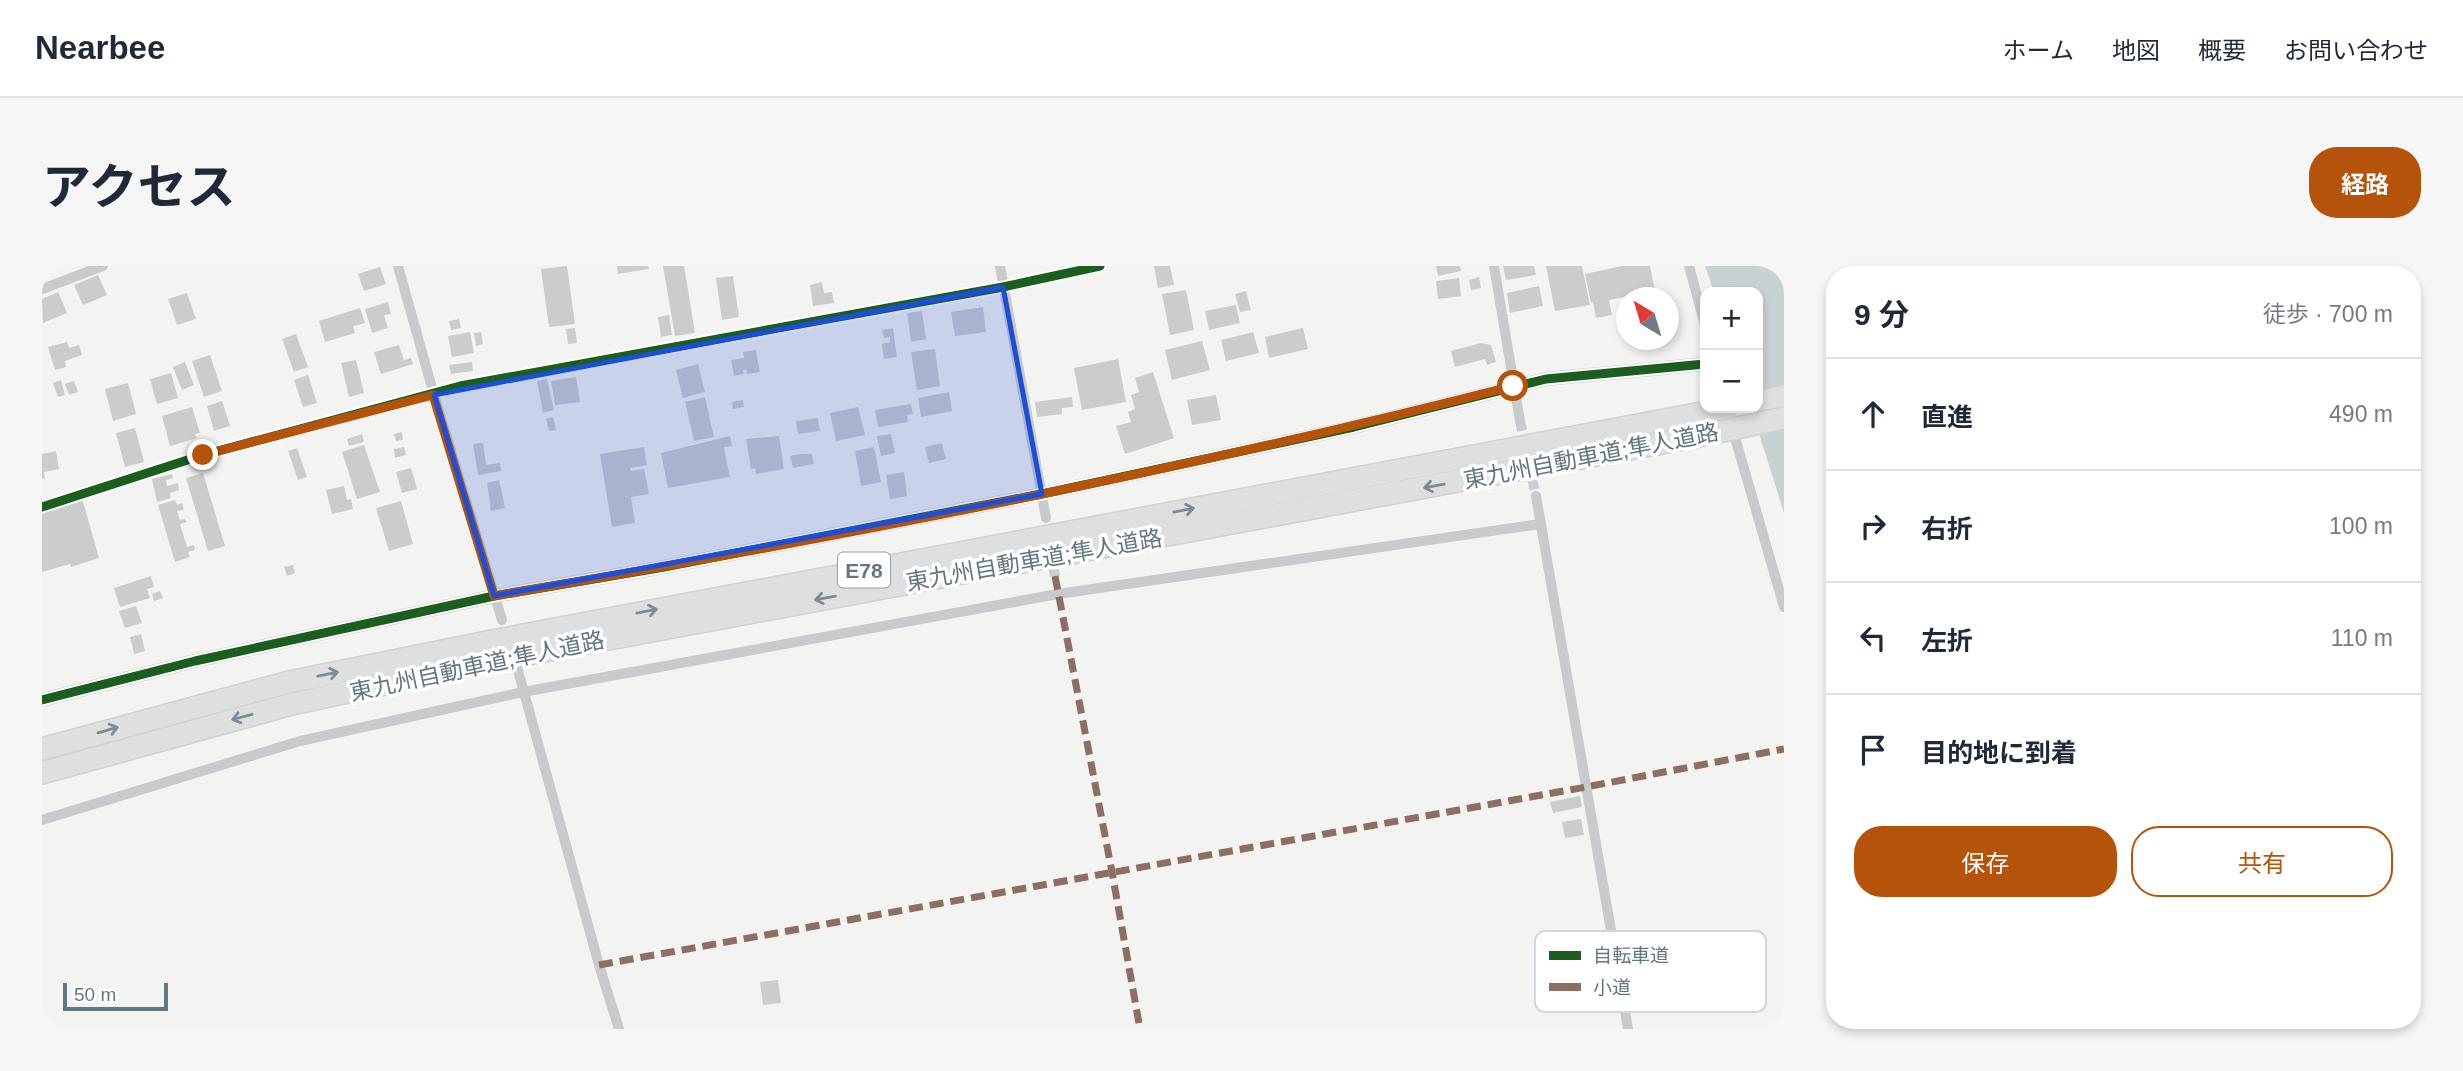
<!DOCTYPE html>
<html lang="ja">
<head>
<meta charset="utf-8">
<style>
  body { margin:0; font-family:Arial,"Noto Sans JP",sans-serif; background:#f6f6f7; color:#1f2937 }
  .controls { position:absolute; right:21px; top:21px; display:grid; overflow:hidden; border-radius:14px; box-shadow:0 4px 10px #0003 }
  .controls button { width:63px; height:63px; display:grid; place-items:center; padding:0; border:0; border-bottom:2px solid #e0e1e3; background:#fff; color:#1f2937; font:35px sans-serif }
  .compass { position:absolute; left:1574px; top:21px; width:63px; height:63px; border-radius:50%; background:#fff; box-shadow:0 4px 10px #0003; rotate:322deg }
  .scale { position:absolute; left:21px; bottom:18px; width:105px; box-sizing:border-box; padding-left:7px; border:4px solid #627782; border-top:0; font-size:19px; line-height:24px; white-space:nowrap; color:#627782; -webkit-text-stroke:5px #fff; paint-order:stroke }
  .stop { position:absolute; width:21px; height:21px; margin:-16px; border:5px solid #b45309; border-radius:50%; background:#fff }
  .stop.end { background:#b45309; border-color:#fff; box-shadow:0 2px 7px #0008 }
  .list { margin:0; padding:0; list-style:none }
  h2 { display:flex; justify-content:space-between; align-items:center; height:91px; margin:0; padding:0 28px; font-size:30px }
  h2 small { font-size:23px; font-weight:400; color:#747a83 }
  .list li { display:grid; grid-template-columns:46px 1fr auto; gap:21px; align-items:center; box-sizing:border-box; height:112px; padding:0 28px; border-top:2px solid #e0e1e3 }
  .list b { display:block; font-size:26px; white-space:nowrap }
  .list em { font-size:23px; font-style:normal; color:#747a83 }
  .actions { display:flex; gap:14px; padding:21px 28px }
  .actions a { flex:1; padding:16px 0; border:2px solid #b45309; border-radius:28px; text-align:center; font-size:24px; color:#b45309 }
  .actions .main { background:#b45309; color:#fff }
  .icon { flex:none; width:38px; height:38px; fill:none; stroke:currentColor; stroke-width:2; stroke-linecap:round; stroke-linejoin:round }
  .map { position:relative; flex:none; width:1742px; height:763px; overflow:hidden; border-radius:28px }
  header { display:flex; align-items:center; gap:42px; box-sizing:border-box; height:98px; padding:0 35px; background:#fff; border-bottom:2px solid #e0e1e3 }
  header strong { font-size:33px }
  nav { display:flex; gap:38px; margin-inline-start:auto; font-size:24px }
  .intro { display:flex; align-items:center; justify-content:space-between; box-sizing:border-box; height:168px; padding:0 42px }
  h1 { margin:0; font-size:49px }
  .button { padding:18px 32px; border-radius:28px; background:#b45309; color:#fff; font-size:24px; font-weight:700 }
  main { display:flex; gap:42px; padding:0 42px }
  aside { flex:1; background:#fff; border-radius:28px; box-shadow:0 4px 10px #0003 }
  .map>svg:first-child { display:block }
  .water { fill:#c8d2d4 }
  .building { fill:#cbcdcd }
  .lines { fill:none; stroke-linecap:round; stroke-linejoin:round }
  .minor-tunnel { stroke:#c8ced0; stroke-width:10; stroke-dasharray:10 5; stroke-linecap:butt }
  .motorway-casing { stroke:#d0d1d1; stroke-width:24 }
  .minor { stroke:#c8cacb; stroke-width:10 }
  .tertiary { stroke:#c8cacb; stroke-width:14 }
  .motorway { stroke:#dedfdf; stroke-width:21 }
  .motorway-bridge-casing { stroke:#d0d1d1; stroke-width:24; stroke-linecap:butt }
  .motorway-bridge { stroke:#dedfdf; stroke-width:21 }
  .quiet { stroke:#8d6e63; stroke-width:7; stroke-dasharray:14 7; stroke-linecap:butt }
  .cycleway-casing { stroke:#fff; stroke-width:13 }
  .cycleway { stroke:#1b5e20; stroke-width:9 }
  .oneway { stroke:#7b8c95 }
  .route { stroke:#b45309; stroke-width:9 }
  .marked { fill:#1d4ed8; fill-opacity:0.2; stroke:#1d4ed8; stroke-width:5; stroke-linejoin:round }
  .labels { text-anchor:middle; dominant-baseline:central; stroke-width:7; stroke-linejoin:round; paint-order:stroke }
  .shield { fill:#fff; stroke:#91a0a8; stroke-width:2 }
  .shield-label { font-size:21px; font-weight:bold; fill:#627782 }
  .street-label { font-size:23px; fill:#627782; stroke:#fff }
  .key { fill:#fff; stroke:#d0d6da; stroke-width:2 }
  .key-label { font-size:19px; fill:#627782 }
</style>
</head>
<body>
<header>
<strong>Nearbee</strong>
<nav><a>ホーム</a><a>地図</a><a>概要</a><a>お問い合わせ</a></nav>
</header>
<div class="intro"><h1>アクセス</h1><a class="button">経路</a></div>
<main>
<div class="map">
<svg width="1742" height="763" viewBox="0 0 1742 763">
  <rect width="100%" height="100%" fill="#f3f3f1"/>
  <polygon class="water" points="1663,0 1742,0 1742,247 1709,142 1716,142 1716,26 1672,26"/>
  <g class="building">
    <polygon points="525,0 533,58 507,61 499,3"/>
    <polygon points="575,0 606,0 607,3 576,8"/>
    <polygon points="621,0 642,0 653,67 633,70"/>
    <polygon points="1112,0 1128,0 1132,19 1116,22"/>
    <polygon points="1394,0 1418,0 1419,5 1396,10"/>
    <polygon points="1461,0 1492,0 1494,9 1464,14"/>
    <polygon points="1504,0 1540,0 1548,39 1513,45"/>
    <polygon points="1580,0 1608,0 1613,25 1567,34 1570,49 1554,52 1551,36 1549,37 1543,8"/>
    <polygon points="338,1 344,18 322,25 316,8"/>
    <polygon points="56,9 65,29 41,39 32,19"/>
    <polygon points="691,10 697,51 680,54 674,12"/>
    <polygon points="1437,11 1439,22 1429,24 1427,14"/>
    <polygon points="1417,12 1419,30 1396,33 1394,15"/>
    <polygon points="780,16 782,27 790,26 792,37 771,40 768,19"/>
    <polygon points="1497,20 1501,40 1468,47 1465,27"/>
    <polygon points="1144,24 1152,64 1128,69 1120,28"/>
    <polygon points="1204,25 1209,44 1198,46 1193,28"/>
    <polygon points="16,26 25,47 1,57 0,33"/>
    <polygon points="145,27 154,53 135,59 126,33"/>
    <polygon points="346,36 349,48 342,49 346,62 330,67 323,43"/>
    <polygon points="1584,38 1584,54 1583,55 1580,39"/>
    <polygon points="1194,39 1198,57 1167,64 1163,45"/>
    <polygon points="941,41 944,66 913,70 909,46"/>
    <polygon points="318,42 323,57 311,60 313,67 283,76 277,55"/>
    <polygon points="880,45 884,73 869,76 865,47"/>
    <polygon points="627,49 630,69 619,71 616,51"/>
    <polygon points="417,53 419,62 409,64 407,55"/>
    <polygon points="533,62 535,77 526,78 524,63"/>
    <polygon points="851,62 855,91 842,93 840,78 848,76 848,71 842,72 840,64"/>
    <polygon points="1261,62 1266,83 1227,92 1223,71"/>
    <polygon points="428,66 432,87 410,91 406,70"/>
    <polygon points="439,66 441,78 434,80 432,67"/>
    <polygon points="1211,66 1217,87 1184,95 1179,74"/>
    <polygon points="254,68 266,101 252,106 240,73"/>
    <polygon points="1160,75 1168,104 1130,114 1123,84"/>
    <polygon points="25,76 27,82 37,79 40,89 23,95 24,101 13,104 6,81"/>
    <polygon points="1439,77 1449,79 1454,96 1445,99 1443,93 1413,101 1409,85"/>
    <polygon points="357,79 362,94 369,92 371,98 339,108 332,86"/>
    <polygon points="893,83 898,120 875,124 869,86"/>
    <polygon points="714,84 718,106 705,108 704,103 701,104 702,108 692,110 689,94 702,92 701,86"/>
    <polygon points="168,89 180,125 162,131 150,95"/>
    <polygon points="1076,93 1084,136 1040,144 1032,102"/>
    <polygon points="314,94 322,127 307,131 299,97"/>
    <polygon points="143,96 152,119 140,124 131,101"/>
    <polygon points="430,96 431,105 409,108 407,99"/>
    <polygon points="656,98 663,126 641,132 634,104"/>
    <polygon points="1111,106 1132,172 1083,188 1074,160 1089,156 1086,146 1093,143 1089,129 1097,126 1093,112"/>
    <polygon points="129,107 136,132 115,138 108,113"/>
    <polygon points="266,109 275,137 261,141 252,114"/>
    <polygon points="534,111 538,136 513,139 509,115"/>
    <polygon points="505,113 512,144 501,147 495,115"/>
    <polygon points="19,114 23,129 16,131 11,117"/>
    <polygon points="32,115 36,126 27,129 23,118"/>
    <polygon points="86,117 94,148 71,155 63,123"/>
    <polygon points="907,126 910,145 879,151 876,132"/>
    <polygon points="1174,129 1179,154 1150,159 1145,134"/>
    <polygon points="663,131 672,171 652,175 643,136"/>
    <polygon points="1030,131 1031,141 1020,142 1020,148 995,151 993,136"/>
    <polygon points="701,134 702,141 691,143 690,136"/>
    <polygon points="180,135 188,160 172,165 165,140"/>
    <polygon points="869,138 871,148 865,149 866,156 836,161 833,144"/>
    <polygon points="150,141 158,167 153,168 155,172 128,180 120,150"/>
    <polygon points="816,141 823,169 794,175 788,147"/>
    <polygon points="511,151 514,164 507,165 504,153"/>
    <polygon points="776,152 778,165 756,168 754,155"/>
    <polygon points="93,162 102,196 83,201 74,167"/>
    <polygon points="360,166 361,174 354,175 352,168"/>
    <polygon points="320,168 322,176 307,180 305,173"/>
    <polygon points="849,168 853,187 839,190 835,170"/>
    <polygon points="688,170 690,180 682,181 688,211 626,222 619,187"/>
    <polygon points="737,170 742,203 714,208 713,202 709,203 704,173"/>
    <polygon points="441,177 444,199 458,197 459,205 436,209 431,178"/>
    <polygon points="900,177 904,193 887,197 883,181"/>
    <polygon points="322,179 338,226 315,233 300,186"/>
    <polygon points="362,181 364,189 353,192 352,183"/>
    <polygon points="602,181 605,199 588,202 589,205 602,203 607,228 589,231 593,257 570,261 558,188"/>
    <polygon points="832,181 839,216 819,220 813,185"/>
    <polygon points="255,182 265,211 256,214 246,185"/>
    <polygon points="14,185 17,203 2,206 3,212 0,213 0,188"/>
    <polygon points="758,188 770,188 772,198 751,202 748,190"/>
    <polygon points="369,202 375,223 360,227 354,206"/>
    <polygon points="862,206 865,230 848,233 844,209"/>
    <polygon points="161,207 183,280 166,285 144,212"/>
    <polygon points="130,208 131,212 124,214 125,220 136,217 137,224 128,227 129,232 115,236 110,213"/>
    <polygon points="457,214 463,242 449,245 445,217"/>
    <polygon points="302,220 305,234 309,233 311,243 290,248 284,224"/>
    <polygon points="40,232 57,292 29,301 28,298 0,306 0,244"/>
    <polygon points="133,234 135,239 140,237 142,244 135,245 138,254 143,253 145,256 138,258 145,281 152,279 153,284 146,286 148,291 133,296 116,239"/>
    <polygon points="359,235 371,278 347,285 334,242"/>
    <polygon points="251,299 253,307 245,310 242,301"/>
    <polygon points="109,310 112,321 105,323 108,332 78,341 72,322"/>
    <polygon points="118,325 121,332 112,335 110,328"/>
    <polygon points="94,340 100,357 83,362 77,345"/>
    <polygon points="99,368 103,385 92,388 88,371"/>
    <polygon points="1538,530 1540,541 1511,547 1508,536"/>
    <polygon points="1539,553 1542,569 1523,572 1520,556"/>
    <polygon points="736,714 739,737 721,739 718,716"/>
  </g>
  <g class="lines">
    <g class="minor-tunnel">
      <polyline points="1478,155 1484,183"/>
      <polyline points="1487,199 1494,230"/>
      <polyline points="1009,288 1013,310"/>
    </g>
    <g class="motorway-casing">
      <g id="motorway">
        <polyline points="1716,136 1742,130"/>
        <polyline points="0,483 247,416 450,375 1649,149"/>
        <polyline points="0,507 250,438 454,394 1652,171"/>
      </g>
    </g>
    <g class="minor">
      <polyline points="356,0 392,129 460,354"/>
      <polyline points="958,0 1004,252"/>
      <polyline points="1452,0 1478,155"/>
      <polyline points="1647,0 1663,59"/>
      <polyline points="0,23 61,0"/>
      <polyline points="1690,161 1742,341"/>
      <polyline points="1494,230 1586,763"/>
      <polyline points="0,241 161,189 418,120 961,21 1058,0"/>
      <polyline points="475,401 557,699 577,763"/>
      <polyline points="0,554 258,475 481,426 1016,328 1498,258"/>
    </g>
    <polyline class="tertiary" points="0,434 153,395 452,330 622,301 1000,228 1312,161 1504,113 1663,98"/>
    <use href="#motorway" class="motorway"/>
    <g class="motorway-bridge-casing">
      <g id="motorway-bridge">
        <polyline points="1649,149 1686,142"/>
        <polyline points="1652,171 1742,152"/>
      </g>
    </g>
    <use href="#motorway-bridge" class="motorway-bridge"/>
    <g class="quiet">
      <polyline points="1013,310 1070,606 1098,763"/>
      <polyline points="557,699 1544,521 1742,483"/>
    </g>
    <g class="cycleway-casing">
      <g id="cycleway">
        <polyline points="0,241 161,189 418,120 961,21 1058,0"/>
        <polyline points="0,434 153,395 452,330 622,301 1000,228 1312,161 1504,113 1663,98"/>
      </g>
    </g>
    <use href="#cycleway" class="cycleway"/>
  </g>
  <defs><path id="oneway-shaft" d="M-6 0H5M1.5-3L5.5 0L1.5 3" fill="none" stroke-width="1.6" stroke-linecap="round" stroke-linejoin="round" transform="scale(1.75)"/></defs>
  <g class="oneway">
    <use href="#oneway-shaft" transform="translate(1392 220) rotate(170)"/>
    <use href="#oneway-shaft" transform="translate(1142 244) rotate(-11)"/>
    <use href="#oneway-shaft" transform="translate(783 332) rotate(170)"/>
    <use href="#oneway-shaft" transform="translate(605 345) rotate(-11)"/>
    <use href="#oneway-shaft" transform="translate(286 408) rotate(-11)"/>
    <use href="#oneway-shaft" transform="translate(200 451) rotate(165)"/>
    <use href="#oneway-shaft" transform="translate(66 464) rotate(-16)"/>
  </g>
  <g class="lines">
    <path class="route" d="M161,189L391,129L452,330C794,272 1135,206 1471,120"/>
  </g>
  <path class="marked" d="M961,21L1000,228L452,330L392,129Z"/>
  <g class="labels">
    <rect class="shield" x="796" y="286.5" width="52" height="35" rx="5"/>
    <g class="shield-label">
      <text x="822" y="304">E78</text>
    </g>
    <g class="street-label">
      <text transform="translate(1549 190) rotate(-11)">東九州自動車道;隼人道路</text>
      <text transform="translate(992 294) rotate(-10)">東九州自動車道;隼人道路</text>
      <text transform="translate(435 400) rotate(-12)">東九州自動車道;隼人道路</text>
    </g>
  </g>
  <rect x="1493" y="665" width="231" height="81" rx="10" class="key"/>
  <rect x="1507" y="685" width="32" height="9" fill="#1b5e20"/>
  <rect x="1507" y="717" width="32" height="8" fill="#8d6e63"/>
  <g class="key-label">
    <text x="1551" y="696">自転車道</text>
    <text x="1551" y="728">小道</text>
  </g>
</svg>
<div class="controls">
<button>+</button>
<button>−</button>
</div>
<svg class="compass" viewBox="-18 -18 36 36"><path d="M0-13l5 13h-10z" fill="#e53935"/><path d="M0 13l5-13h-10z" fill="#747a83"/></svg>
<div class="scale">50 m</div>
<div class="stop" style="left:1471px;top:120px"></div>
<div class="stop end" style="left:161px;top:189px"></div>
</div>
<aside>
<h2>9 分<small>徒歩 · 700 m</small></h2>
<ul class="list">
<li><svg class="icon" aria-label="ahead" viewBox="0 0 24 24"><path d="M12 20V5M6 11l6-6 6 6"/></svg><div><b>直進</b></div><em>490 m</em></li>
<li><svg class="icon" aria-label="right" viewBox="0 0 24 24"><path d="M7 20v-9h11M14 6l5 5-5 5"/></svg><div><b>右折</b></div><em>100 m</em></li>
<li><svg class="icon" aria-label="left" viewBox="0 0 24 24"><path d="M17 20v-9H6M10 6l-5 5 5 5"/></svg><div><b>左折</b></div><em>110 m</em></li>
<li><svg class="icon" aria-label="arrive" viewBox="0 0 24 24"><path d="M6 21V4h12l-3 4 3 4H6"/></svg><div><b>目的地に到着</b></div></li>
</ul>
<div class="actions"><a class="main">保存</a><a>共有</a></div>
</aside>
</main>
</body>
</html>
